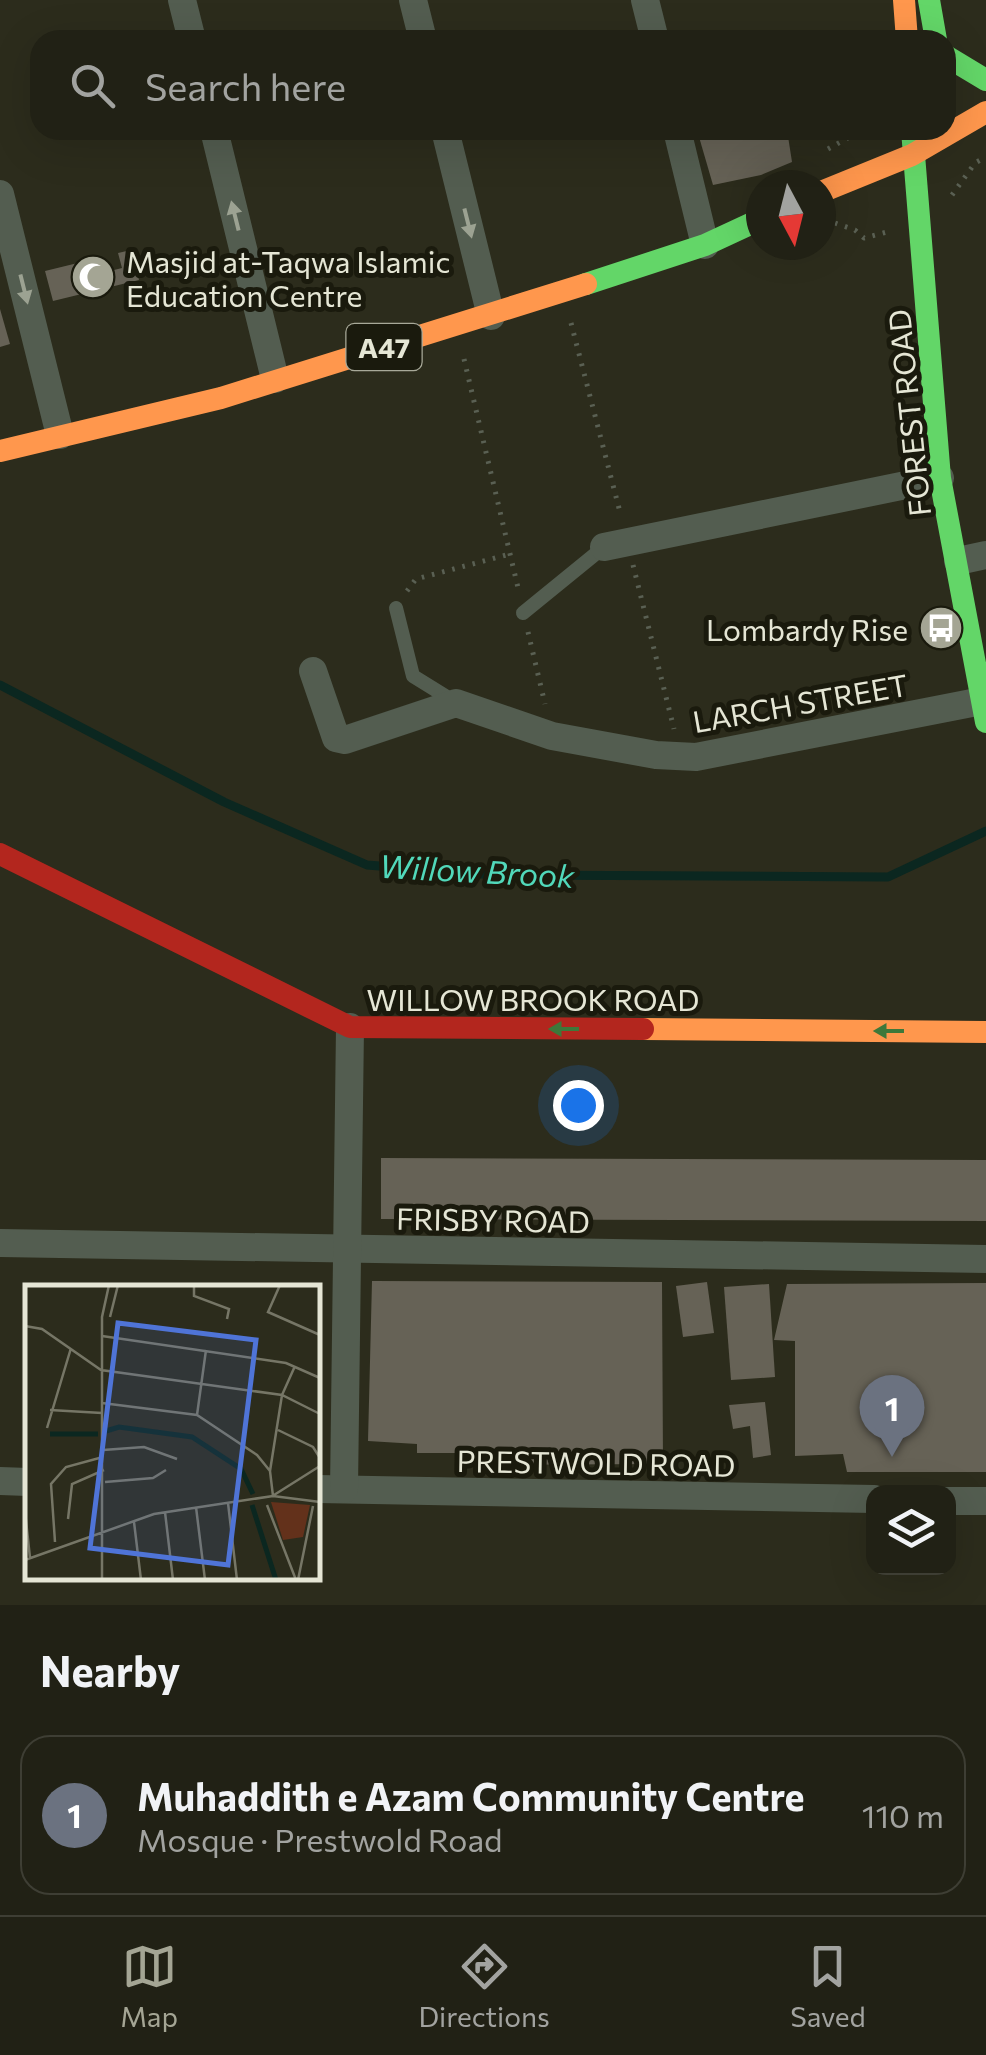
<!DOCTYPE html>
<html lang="en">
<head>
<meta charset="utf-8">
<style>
  body { margin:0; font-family:Commissioner,sans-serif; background:#29291e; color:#f1f3f6 }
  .controls { position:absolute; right:30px; bottom:30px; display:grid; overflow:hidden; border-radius:20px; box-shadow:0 10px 40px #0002 }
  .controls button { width:90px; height:90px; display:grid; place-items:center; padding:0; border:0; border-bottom:2px solid #3e3e34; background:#212115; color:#f1f3f6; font:50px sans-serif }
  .compass { position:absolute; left:746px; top:170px; width:90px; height:90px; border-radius:50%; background:#212115; box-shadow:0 10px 40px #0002; rotate:173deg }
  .you { position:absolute; left:578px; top:1105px; width:35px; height:35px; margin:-25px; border:8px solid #fff; border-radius:50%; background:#1a73e8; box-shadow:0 0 0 15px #1a73e833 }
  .badge { display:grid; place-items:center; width:65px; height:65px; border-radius:50%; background:#a4a594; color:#fff; font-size:32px; font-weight:700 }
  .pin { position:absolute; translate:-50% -82px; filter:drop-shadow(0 2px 5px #0008) }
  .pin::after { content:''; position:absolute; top:52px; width:35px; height:30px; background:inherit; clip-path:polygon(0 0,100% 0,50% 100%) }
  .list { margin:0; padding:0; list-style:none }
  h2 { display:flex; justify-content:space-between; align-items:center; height:130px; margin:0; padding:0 40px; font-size:42px }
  h2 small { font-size:32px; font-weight:400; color:#a2a3a0 }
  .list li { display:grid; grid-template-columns:65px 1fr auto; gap:30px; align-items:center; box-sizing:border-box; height:160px; margin:0 20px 20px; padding:0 20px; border:2px solid #3e3e34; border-radius:30px }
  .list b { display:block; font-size:38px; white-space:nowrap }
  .list p { margin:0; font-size:32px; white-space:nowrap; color:#a2a3a0 }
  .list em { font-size:32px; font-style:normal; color:#a2a3a0 }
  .icon { flex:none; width:55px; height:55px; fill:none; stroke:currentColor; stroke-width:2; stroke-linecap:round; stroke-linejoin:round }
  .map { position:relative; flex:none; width:986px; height:1605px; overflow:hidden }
  .search { position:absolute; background:#212115; box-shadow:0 10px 40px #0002; left:30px; right:30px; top:30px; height:110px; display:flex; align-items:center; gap:25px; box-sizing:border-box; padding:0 35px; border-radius:30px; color:#a2a3a0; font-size:38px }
  .sheet { height:310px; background:#212115 }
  nav { display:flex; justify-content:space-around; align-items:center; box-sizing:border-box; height:140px; border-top:2px solid #3e3e34; background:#212115; font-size:28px; color:#a2a3a0 }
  nav a { display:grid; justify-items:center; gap:5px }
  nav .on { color:#a4a594 }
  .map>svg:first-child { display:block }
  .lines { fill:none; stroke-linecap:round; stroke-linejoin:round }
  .stream { stroke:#0b2720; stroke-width:9 }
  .building { fill:#666256 }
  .path { stroke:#5a6053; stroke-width:5; stroke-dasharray:2.5 8; stroke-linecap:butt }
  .lane { stroke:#535d50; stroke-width:14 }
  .street { stroke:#535d50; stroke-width:28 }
  .fast { stroke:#63d668; stroke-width:22 }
  .slow { stroke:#ff974d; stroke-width:22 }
  .jam { stroke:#b3261e; stroke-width:22 }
  .oneway { fill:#9ca292 }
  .oneway2 { fill:#3e783a }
  .labels { text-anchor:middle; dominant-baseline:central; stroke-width:10; stroke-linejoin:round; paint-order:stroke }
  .shield { fill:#1a1a0d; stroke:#a8a999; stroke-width:2.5 }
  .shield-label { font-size:28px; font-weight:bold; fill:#e5e6d5 }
  .poi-label { font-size:30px; fill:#e5e6d5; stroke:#1a1a0d; text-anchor:start }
  .street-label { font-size:30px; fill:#e5e6d5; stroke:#1a1a0d }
  .water-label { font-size:32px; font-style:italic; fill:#51d8ba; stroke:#1a1a0d }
  .inset-river { fill:none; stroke:#0b2720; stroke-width:5 }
  .inset-road { fill:none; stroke:#767666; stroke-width:2.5 }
  .view { fill:#4f74d7; fill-opacity:0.15; stroke:#4f74d7; stroke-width:5 }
  .inset-edge { fill:none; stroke:#e5e6d5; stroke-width:5 }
</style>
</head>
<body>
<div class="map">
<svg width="986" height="1605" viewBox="0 0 986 1605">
  <rect width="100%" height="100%" fill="#2c2c1c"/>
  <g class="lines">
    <polyline class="stream" points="0,685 224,802 367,865 494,875 888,877 986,831"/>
  </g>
  <g class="building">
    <polygon points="697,130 787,130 792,162 761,175 713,185"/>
    <polygon points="131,250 139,280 53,301 45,271 90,260 94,275 122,268 118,253"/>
    <polygon points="0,309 10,344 0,347"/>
    <polygon points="381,1158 986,1160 986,1221 381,1219"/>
    <polygon points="372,1281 662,1282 663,1464 459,1465 459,1453 417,1453 417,1444 368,1441"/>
    <polygon points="707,1282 714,1333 683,1337 676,1286"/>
    <polygon points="986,1283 986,1472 847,1472 843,1454 795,1456 795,1341 774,1340 787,1284"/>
    <polygon points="769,1284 775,1377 731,1380 724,1287"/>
    <polygon points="765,1402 771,1455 753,1458 750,1426 733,1429 729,1405"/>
  </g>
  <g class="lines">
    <g class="path">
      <polyline points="828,149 862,130"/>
      <polyline points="952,195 975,163 986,157"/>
      <polyline points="835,223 855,230 864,238 891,231"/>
      <polyline points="571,323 621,516"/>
      <polyline points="464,359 519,592"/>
      <polyline points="633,565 674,729"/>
      <polyline points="407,591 416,579 510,554"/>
      <polyline points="528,632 545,704"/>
    </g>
    <g class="lane">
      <polyline points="396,608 413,676 455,702"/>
      <polyline points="523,613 604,547"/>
    </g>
    <g class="street">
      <polyline points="182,0 192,40"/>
      <polyline points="413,0 423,40"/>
      <polyline points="645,0 655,40"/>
      <polyline points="214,130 275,379"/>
      <polyline points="445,130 491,316"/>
      <polyline points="677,130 705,245"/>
      <polyline points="0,194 60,435"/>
      <polyline points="604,547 940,478"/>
      <polyline points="958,561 986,555"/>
      <polyline points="313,671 336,738 345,740 456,703 552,736 656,755 696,757 982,701"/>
      <polyline points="0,1243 986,1259"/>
      <polyline points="0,1481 28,1482"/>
      <polyline points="318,1489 874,1499"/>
      <polyline points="344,1489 350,1027"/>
      <polyline points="948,1501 986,1501"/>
    </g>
    <g class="fast">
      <polyline points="929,0 936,40"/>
      <polyline points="946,56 986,80"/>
      <polyline points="912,130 940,478 986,722"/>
      <polyline points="586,284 705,245 761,219"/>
    </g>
    <g class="slow">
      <polyline points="904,0 907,40"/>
      <polyline points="821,192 912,155 986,112"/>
      <polyline points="0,451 221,398 586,284"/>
      <polyline points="643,1029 986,1032"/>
    </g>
    <polyline class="jam" points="0,854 350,1027 643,1029"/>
  </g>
  <defs><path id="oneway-solid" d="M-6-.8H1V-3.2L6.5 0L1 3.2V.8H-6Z" transform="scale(2.5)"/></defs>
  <g class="oneway">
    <use href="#oneway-solid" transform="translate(235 216) rotate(-104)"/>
    <use href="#oneway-solid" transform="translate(468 223) rotate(76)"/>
    <use href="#oneway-solid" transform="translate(24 289) rotate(76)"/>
  </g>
  <g class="oneway2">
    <use href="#oneway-solid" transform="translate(564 1029) rotate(-180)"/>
    <use href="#oneway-solid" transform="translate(889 1031) rotate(-180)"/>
  </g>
  <defs>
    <g id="mosque-disc" transform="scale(2.25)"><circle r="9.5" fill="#a4a594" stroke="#1a1a0d"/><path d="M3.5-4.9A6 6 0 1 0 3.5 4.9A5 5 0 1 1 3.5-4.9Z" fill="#fff"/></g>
    <g id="bus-disc" transform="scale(2.25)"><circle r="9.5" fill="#a4a594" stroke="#1a1a0d"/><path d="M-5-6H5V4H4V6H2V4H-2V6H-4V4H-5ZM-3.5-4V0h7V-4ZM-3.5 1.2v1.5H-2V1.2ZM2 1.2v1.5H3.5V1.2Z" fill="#fff"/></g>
  </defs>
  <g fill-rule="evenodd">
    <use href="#mosque-disc" x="93" y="277"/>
    <use href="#bus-disc" x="941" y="628"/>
  </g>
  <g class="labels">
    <rect class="shield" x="346.5" y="324" width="75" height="46" rx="8"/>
    <g class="shield-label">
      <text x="384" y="347">A47</text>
    </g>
    <g class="poi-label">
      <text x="126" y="260">Masjid at-Taqwa Islamic<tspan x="126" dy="34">Education Centre</tspan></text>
      <text x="908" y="628" text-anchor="end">Lombardy Rise</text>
    </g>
    <g class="street-label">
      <text transform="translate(908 413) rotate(-96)">FOREST ROAD</text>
      <text transform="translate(800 702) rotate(-10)">LARCH STREET</text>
      <text x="533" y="998">WILLOW BROOK ROAD</text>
      <text transform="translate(493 1219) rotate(1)">FRISBY ROAD</text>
      <text transform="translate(596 1462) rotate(1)">PRESTWOLD ROAD</text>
    </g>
    <g class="water-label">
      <text transform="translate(477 870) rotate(3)">Willow Brook</text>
    </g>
  </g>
  <g transform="translate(25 1285)">
    <rect width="295" height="295" fill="#2c2c1c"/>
    <path d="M246,217L285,220L278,252L258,255Z" fill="#63311b"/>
    <path class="inset-river" d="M81,146L94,142L167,152L216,184L228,209M25,149H73M227,220L251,295"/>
    <path class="inset-road" d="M169,0V11L204,24L202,34M255,0L243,27L295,50M85,32L93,0M0,41L17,44L76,85L257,110L295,129M77,51L261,78L295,93M77,118L172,130L232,170L245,186L248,211M25,125L77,128M172,130L181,65M22,143L46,63M253,145L288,162L295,173M218,160L225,106M78,165L119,162L152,174M245,186L257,110L270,81M80,197L128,193L141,185M249,210L295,181M203,218L212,295M242,220L271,295M171,222L180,295M0,226L5,273M140,227L148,295M43,234L47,199L79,185M109,237L116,295M30,257L26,199L41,182L78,172M0,275L129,229L248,211L295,217M77,295V32L84,0M273,295L288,221"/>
    <path class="view" d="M93,38L231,55L203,280L65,263Z"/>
    <rect width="295" height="295" class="inset-edge"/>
  </g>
</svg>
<div class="controls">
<button><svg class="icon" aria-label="layers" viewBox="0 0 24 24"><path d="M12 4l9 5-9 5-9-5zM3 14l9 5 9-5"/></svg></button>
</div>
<svg class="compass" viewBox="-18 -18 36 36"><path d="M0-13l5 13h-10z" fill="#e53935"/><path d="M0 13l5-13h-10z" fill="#a2a3a0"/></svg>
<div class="you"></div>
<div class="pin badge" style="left:892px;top:1457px;background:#6b7280">1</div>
<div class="search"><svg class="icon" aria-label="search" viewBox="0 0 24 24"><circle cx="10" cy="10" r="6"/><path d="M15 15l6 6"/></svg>Search here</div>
</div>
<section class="sheet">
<h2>Nearby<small></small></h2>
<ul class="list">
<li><span class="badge" style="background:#6b7280">1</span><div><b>Muhaddith e Azam Community Centre</b><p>Mosque · Prestwold Road</p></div><em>110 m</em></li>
</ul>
</section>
<nav>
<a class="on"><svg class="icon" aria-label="map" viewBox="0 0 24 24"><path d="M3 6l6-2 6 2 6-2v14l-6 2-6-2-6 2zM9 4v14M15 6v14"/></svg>Map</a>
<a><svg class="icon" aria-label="directions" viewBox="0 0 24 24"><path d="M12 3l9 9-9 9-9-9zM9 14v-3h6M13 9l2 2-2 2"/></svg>Directions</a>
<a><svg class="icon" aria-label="saved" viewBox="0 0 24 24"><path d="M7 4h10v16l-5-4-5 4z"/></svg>Saved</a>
</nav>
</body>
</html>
